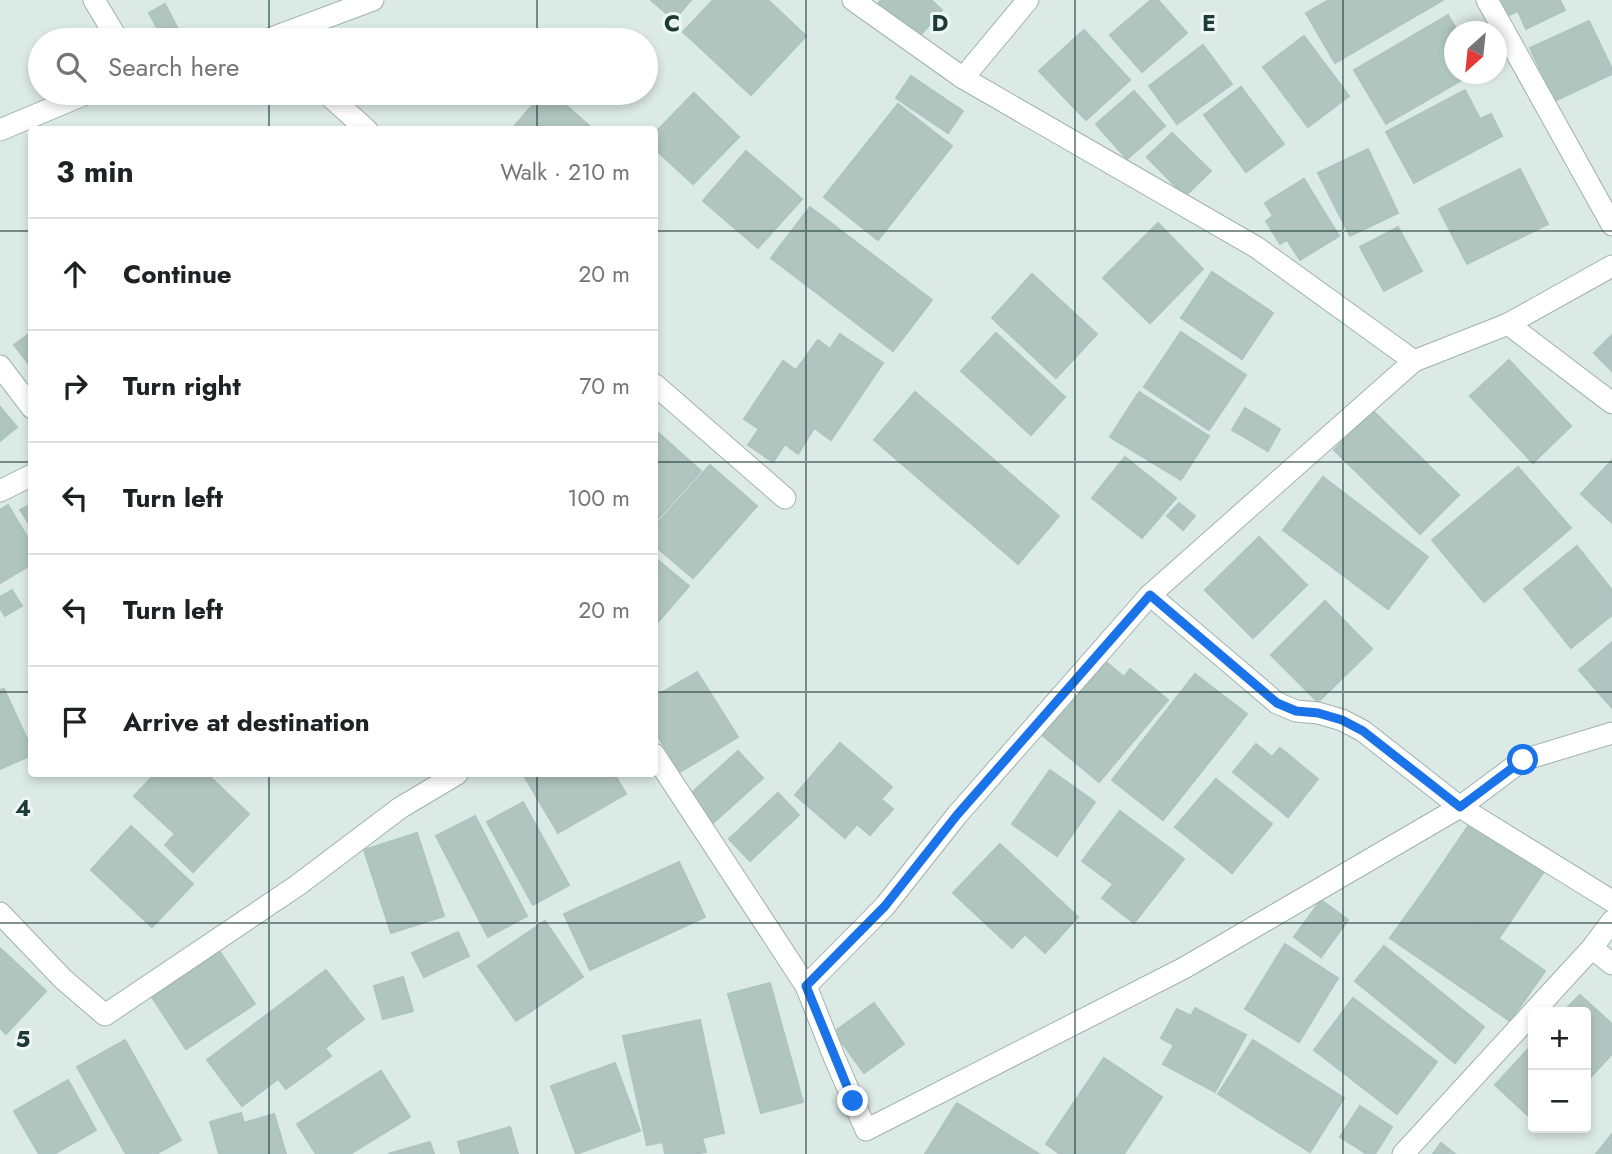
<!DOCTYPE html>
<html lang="en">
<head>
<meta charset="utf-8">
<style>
  body { margin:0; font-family:Jost,sans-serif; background:#f2f2f2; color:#202124 }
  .controls { position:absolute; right:21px; bottom:21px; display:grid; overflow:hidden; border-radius:7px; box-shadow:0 4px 10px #0003 }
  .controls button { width:63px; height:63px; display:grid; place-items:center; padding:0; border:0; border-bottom:2px solid #e0e0e0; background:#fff; color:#202124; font:35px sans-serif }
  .compass { position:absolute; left:1444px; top:21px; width:63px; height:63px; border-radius:50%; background:#fff; box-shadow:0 4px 10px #0003; rotate:207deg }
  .stop { position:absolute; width:21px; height:21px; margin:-16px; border:5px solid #1a73e8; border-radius:50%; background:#fff }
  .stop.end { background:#1a73e8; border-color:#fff; box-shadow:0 2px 7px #0008 }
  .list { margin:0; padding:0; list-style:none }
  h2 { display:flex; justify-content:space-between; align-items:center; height:91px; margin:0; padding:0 28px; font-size:30px }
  h2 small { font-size:23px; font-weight:400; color:#757577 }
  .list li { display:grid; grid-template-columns:46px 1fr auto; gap:21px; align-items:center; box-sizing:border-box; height:112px; padding:0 28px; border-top:2px solid #e0e0e0 }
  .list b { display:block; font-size:26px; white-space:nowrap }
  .list em { font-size:23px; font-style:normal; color:#757577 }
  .icon { flex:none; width:38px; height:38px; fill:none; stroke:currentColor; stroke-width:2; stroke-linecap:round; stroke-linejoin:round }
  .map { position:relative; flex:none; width:1612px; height:1154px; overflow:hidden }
  .search { position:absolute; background:#fff; box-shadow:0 4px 10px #0003; left:28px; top:28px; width:630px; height:77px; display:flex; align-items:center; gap:18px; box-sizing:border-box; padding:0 24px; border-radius:38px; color:#757577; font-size:26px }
  .panel { position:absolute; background:#fff; box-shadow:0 4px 10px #0003; left:28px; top:126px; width:630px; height:651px; border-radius:7px }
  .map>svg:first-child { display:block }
  .building { fill:#b1c5bf; stroke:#aec4be; stroke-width:2 }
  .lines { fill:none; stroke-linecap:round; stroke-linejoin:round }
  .minor-casing { stroke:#9fb2ae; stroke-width:23 }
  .minor { stroke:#fff; stroke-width:21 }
  .route { stroke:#1a73e8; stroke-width:9 }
  .grid { fill:none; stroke:#1d3a37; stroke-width:2; stroke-opacity:0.55 }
  .grid-label { font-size:23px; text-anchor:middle; font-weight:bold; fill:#1d3a37; stroke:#edf7f3; stroke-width:6; stroke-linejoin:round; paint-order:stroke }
</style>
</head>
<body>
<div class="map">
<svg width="1612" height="1154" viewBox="0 0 1612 1154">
  <rect width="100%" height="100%" fill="#dceae6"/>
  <g class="building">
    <polygon points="651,0 691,0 674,20"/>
    <polygon points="713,0 768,0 806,36 751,95 683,32"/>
    <polygon points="881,0 931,0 942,10 917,39 877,5"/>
    <polygon points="1151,0 1158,0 1187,33 1142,72 1110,35"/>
    <polygon points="1329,0 1443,0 1335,63 1306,13"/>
    <polygon points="1501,0 1560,0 1565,10 1526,29 1518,11 1509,15"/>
    <polygon points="165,4 179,31 163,39 149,13"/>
    <polygon points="1448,15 1458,32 1454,32 1454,74 1472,74 1386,124 1354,70"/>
    <polygon points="1589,21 1612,69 1612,74 1555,101 1530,48"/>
    <polygon points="1084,30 1130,80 1086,120 1039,71"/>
    <polygon points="1304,36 1349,96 1308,127 1263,67"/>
    <polygon points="1203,45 1232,84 1177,124 1149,86"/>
    <polygon points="911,76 963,111 948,133 896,98"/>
    <polygon points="1241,87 1284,144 1246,172 1204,115"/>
    <polygon points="1465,90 1480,119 1491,114 1502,136 1414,183 1386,132"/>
    <polygon points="1134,91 1165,126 1127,159 1096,124"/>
    <polygon points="543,93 552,93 594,130 511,130"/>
    <polygon points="694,93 739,137 693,184 654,148 654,134"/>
    <polygon points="898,104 952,146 878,240 824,197"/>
    <polygon points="1172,133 1211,171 1185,196 1147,157"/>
    <polygon points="1368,149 1398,213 1350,236 1318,173"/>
    <polygon points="746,151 802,199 758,248 703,201"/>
    <polygon points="1520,169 1548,224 1467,264 1439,209"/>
    <polygon points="1304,179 1339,236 1300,260 1287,240 1280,244 1266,221 1273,216 1265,203"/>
    <polygon points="810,207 932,300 893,351 771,258"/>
    <polygon points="1158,223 1203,269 1150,323 1103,278"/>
    <polygon points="1398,227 1422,271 1384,291 1360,247"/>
    <polygon points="1212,272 1273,313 1242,359 1181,318"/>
    <polygon points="1032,274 1097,334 1056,378 992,318"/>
    <polygon points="32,332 32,368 14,345"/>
    <polygon points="1181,332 1246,375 1209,430 1144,387"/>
    <polygon points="996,333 1065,397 1031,435 961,371"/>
    <polygon points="840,334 883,363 831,440 814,428 798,454 785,444 773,462 748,445 759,429 744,419 783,361 796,370 818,340 830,349"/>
    <polygon points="1612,335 1612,371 1594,353"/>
    <polygon points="1509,360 1571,426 1533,463 1470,396"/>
    <polygon points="915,392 1059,516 1018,564 874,440"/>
    <polygon points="1139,392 1209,436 1181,480 1110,437"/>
    <polygon points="0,407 17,427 0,441"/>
    <polygon points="1245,408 1280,429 1268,451 1232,430"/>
    <polygon points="1373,411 1459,495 1420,534 1334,450"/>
    <polygon points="654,429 701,471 654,523"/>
    <polygon points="1125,457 1176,498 1142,538 1092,498"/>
    <polygon points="1612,460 1612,523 1581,494"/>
    <polygon points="710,465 757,506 693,578 654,545 654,527"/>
    <polygon points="1518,467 1571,528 1484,602 1432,540"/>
    <polygon points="1323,477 1428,557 1388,609 1283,530"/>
    <polygon points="1179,503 1195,516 1183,530 1167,516"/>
    <polygon points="32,504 32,528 20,510"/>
    <polygon points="8,505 32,545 32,564 0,583 0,510"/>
    <polygon points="1259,537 1307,585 1253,638 1205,590"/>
    <polygon points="1577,546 1612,590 1612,615 1571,648 1524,589"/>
    <polygon points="654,557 689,586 656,624 654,623"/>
    <polygon points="12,590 22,606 5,616 0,608 0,597"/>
    <polygon points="1325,601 1372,649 1318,702 1271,655"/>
    <polygon points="1612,642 1612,708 1579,670"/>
    <polygon points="1105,661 1124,677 1130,669 1168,700 1099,782 1042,735"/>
    <polygon points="697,672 738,737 680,772 654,730 654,697"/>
    <polygon points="1195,674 1247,714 1163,820 1112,780"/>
    <polygon points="4,689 32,750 32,755 0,769 0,690"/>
    <polygon points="840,743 892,787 881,799 893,809 870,835 857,824 845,838 795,795"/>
    <polygon points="1256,744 1272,757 1280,748 1318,779 1288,817 1233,772"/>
    <polygon points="738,751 763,778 713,823 688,796"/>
    <polygon points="1050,770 1095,802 1057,856 1012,824"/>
    <polygon points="155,774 207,774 249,814 193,872 165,845 175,834 134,796"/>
    <polygon points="523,774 614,774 626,794 558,833"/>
    <polygon points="1216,779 1272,824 1232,873 1175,827"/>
    <polygon points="778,793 799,815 750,861 729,839"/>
    <polygon points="523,802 569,885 533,905 487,822"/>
    <polygon points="1120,811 1184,859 1134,923 1102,898 1113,884 1082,861"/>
    <polygon points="475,816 527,916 488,937 436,836"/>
    <polygon points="1471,822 1543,873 1499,938 1426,888"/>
    <polygon points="131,826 193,884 152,927 91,870"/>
    <polygon points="417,833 444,916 391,933 364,850"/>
    <polygon points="1000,844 1078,917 1045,953 1025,934 1012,948 953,893"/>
    <polygon points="679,862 705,917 590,970 564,914"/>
    <polygon points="1426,888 1545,971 1510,1021 1390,938"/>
    <polygon points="1321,900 1348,920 1321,957 1294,937"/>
    <polygon points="545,921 583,977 516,1021 478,966"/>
    <polygon points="458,932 469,956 424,977 412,953"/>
    <polygon points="1285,944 1338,978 1299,1042 1245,1009"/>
    <polygon points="1384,946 1484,1027 1455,1063 1355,981"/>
    <polygon points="0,948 46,991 6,1034 0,1028"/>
    <polygon points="220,952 255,1004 186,1049 152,997"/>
    <polygon points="326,970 364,1019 325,1048 331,1056 286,1089 278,1079 242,1106 207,1060"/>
    <polygon points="403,977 413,1011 383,1019 374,986"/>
    <polygon points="770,983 803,1102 761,1113 728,994"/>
    <polygon points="1580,995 1612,1024 1612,1054 1586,1082 1586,1012 1563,1012"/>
    <polygon points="1353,998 1437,1062 1397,1114 1314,1050"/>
    <polygon points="874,1003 904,1044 864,1073 834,1032"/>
    <polygon points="1195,1008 1246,1035 1215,1092 1163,1064 1174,1045 1161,1038 1177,1009 1191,1016"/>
    <polygon points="700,1020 724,1133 702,1138 706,1152 694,1154 665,1154 663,1142 647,1145 623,1036"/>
    <polygon points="125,1040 181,1140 156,1154 126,1154 77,1067"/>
    <polygon points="1253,1040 1344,1098 1310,1152 1218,1094"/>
    <polygon points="1533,1044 1533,1120 1495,1085"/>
    <polygon points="1104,1058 1162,1097 1124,1154 1060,1154 1046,1144"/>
    <polygon points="615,1063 640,1131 576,1154 551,1086"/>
    <polygon points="381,1071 410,1117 350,1154 316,1154 297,1124"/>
    <polygon points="68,1080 96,1130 54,1154 39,1154 14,1111"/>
    <polygon points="957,1103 1039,1154 925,1154"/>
    <polygon points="1360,1106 1392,1127 1375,1154 1367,1154 1340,1137"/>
    <polygon points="241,1113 244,1123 274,1114 286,1154 219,1154 210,1122"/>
    <polygon points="510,1127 518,1154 461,1154 458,1142"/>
    <polygon points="1612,1134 1612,1154 1596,1154"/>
    <polygon points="430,1142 434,1154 388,1154"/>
    <polygon points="1441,1143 1455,1154 1433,1154"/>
  </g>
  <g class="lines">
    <g class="minor-casing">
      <g id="minor">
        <polyline points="94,0 118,40"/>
        <polyline points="853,0 963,78 1256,247 1414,361 1508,324 1612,266"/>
        <polyline points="1487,0 1612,225"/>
        <polyline points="266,40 373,0"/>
        <polyline points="963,78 1028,0"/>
        <polyline points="326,93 367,130"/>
        <polyline points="0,130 88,93"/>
        <polyline points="1508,324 1612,403"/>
        <polyline points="0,366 32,408"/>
        <polyline points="654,384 785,498"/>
        <polyline points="0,491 32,475"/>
        <polyline points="1150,595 1277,703 1296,711 1318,713 1342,720 1363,731 1460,807 1612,901"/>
        <polyline points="654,754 806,986 835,1059 866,1130 1184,968 1460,807 1523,760 1612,733"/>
        <polyline points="0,913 63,979 105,1015 298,885 400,808 457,774"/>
        <polyline points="1592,948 1612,964"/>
        <polyline points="806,986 885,906 957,815 1150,595 1414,361"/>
        <polyline points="1403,1154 1592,948 1612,921"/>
      </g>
    </g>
    <use href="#minor" class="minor"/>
  </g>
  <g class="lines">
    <polyline class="route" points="853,1101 806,986 885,906 957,815 1150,595 1277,703 1296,711 1318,713 1342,720 1363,731 1460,807 1523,760"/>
  </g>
  <path class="grid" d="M269,0V40M537,0V40M806,0V1154M1075,0V1154M1343,0V1154M269,93V130M537,93V130M0,231H32M654,231H1612M0,462H32M654,462H1612M0,692H32M654,692H1612M269,774V1154M537,774V1154M0,923H1612"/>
  <g class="grid-label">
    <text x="672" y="31">C</text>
    <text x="940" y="31">D</text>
    <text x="1209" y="31">E</text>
    <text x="23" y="816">4</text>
    <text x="23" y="1047">5</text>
  </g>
</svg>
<div class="controls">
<button>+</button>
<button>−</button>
</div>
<svg class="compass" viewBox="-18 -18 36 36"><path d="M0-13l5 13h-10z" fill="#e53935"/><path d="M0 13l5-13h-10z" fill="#757577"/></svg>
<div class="stop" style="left:1523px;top:760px"></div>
<div class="stop end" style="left:853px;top:1101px"></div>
<div class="search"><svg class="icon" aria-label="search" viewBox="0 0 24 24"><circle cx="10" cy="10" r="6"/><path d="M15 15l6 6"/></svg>Search here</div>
<section class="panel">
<h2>3 min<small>Walk · 210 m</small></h2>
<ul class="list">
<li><svg class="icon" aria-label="ahead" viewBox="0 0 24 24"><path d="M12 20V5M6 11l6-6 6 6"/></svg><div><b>Continue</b></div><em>20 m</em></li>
<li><svg class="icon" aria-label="right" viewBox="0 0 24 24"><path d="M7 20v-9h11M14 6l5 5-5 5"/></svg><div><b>Turn right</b></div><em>70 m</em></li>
<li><svg class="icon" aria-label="left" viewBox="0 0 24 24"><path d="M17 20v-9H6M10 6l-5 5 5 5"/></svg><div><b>Turn left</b></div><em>100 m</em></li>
<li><svg class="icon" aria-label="left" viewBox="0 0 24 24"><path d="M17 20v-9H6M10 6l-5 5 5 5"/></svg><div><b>Turn left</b></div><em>20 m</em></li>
<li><svg class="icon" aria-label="arrive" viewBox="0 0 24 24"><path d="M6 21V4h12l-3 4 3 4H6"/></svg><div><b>Arrive at destination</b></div></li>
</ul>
</section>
</div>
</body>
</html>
